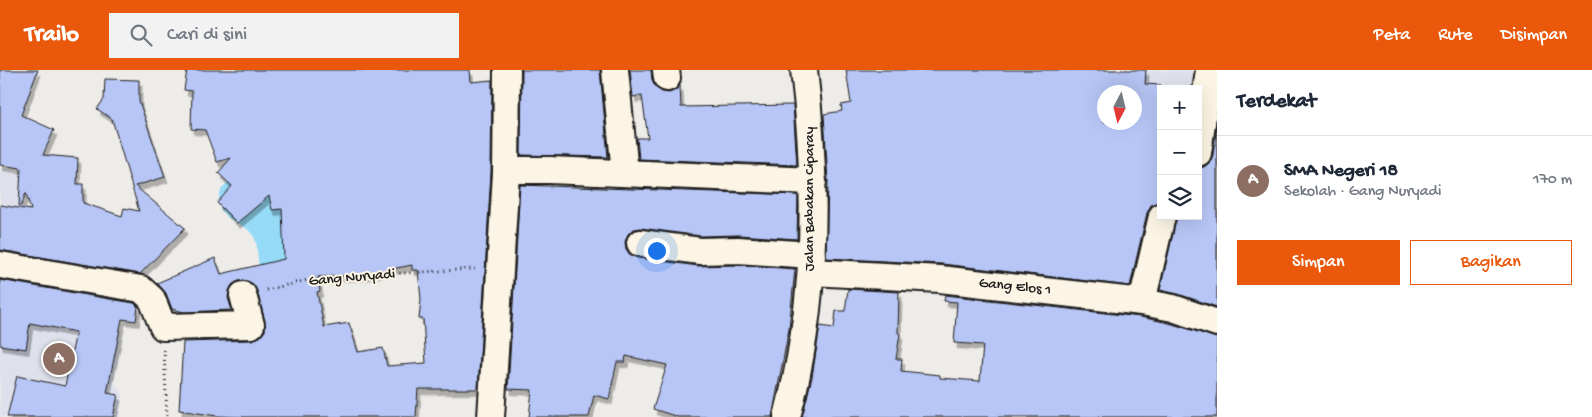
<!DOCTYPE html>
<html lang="id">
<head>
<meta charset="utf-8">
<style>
  body { margin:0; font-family:"Gochi Hand",sans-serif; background:#f2f2f3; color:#1f2937 }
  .controls { position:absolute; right:15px; top:15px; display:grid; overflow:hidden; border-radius:0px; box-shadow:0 5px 20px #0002 }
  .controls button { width:45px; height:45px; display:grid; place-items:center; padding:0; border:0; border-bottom:1px solid #e0e1e3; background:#fff; color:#1f2937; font:25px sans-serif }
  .compass { position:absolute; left:1097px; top:15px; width:45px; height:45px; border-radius:50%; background:#fff; box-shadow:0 5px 20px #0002; rotate:187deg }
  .you { position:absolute; left:656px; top:180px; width:18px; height:18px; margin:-12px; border:4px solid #fff; border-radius:50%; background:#1a73e8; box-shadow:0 0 0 8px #1a73e833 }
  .badge { display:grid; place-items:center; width:32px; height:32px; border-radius:50%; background:#ea580c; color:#fff; font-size:16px; font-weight:700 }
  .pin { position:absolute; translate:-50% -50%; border:2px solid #fff; box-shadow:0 1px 5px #0006 }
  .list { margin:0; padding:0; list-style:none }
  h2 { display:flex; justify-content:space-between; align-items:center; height:65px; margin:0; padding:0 20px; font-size:21px }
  h2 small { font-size:16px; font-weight:400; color:#747a83 }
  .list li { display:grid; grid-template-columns:32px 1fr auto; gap:15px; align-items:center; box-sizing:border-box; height:90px; padding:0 20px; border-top:1px solid #e0e1e3 }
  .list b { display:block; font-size:19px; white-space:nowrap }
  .list p { margin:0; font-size:16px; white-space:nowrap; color:#747a83 }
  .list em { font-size:16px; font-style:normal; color:#747a83 }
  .actions { display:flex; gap:10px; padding:15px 20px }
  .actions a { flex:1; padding:11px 0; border:1px solid #ea580c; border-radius:0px; text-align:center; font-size:18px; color:#ea580c }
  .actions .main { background:#ea580c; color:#fff }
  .icon { flex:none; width:28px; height:28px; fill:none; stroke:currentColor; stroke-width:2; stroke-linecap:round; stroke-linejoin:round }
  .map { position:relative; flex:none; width:1217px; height:347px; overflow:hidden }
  header { display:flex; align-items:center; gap:30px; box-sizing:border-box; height:70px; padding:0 25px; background:#ea580c; color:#fff }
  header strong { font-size:24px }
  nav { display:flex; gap:28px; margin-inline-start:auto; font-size:18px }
  .search { width:350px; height:45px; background:#f2f2f3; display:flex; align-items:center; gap:12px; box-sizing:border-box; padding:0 18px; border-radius:0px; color:#747a83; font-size:19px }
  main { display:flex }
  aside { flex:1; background:#fff }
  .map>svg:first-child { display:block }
  .built { fill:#dee1ec }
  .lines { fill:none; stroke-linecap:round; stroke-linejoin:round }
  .river { stroke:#95dbf7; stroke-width:44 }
  .building { fill:#b7c6f6; stroke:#1c1c1c; fill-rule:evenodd; filter:url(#shadow) }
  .minor-casing { stroke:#1c1c1c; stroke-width:30 }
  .path { stroke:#1c1c1c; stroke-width:3; stroke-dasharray:1 4; stroke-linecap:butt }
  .minor { stroke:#fcf5e5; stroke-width:26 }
  .labels { text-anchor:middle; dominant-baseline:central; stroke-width:4; stroke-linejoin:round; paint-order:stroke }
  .street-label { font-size:15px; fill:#1c1c1c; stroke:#fcf5e5 }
</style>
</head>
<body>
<header>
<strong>Trailo</strong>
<div class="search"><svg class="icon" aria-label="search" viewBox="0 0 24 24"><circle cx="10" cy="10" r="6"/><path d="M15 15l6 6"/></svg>Cari di sini</div>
<nav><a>Peta</a><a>Rute</a><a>Disimpan</a></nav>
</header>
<main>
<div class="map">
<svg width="1217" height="347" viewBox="0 0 1217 347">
  <defs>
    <filter id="shadow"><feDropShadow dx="3" dy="5.5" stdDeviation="0" flood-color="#0004"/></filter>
  </defs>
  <rect width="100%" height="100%" fill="#eeece8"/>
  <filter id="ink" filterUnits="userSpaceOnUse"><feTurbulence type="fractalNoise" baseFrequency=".02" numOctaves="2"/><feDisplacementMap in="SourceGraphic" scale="10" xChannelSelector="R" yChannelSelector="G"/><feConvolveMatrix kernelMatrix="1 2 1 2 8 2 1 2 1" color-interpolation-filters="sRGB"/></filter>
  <g filter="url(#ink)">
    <g class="built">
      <polygon points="1002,0 1201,0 1198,19 1161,19 1134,22 1104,22 1104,35 1005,31"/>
      <polygon points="0,98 16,101 20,105 21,136 32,138 23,198 0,193"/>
      <polygon points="0,233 118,259 121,265 114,313 123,324 119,347 0,347"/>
    </g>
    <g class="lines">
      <polyline class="river" points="241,130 262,142 273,155 278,168 280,188 285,209"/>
    </g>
    <g class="building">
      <polygon points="0,0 38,0 21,45 54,60 43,85 78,88 77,114 83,114 83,133 122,146 124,138 139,141 112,49 97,39 104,29 105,9 139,10 139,31 165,107 135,116 185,158 140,204 0,180 0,135 31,140 26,123 21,136 19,136 21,98 0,95"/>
      <path d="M187,0H470L471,12L492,10L491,102L478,319H418L416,347H243L217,346L179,340L183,272L252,270L260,267L265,261V251L257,221L253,214L247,211H239L232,215L229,221L228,228L232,240L184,242L172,239L166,223L157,213L215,188L221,204L284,189L282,139L272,140L269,126L237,153L217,133L232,116L218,103L231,88L217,92L205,60L191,59L192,21L184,20ZM412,195V200H418L421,229L419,249H423L426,293L387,296L383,278L358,282L349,253L324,257L317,222L320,221L318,207L362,205Z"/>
      <polygon points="522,0 600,0 608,87 521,85"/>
      <polygon points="630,0 651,0 652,10 655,17 662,22 669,23 676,20 680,15 681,37 793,35 797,95 639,89 637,68 648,68 642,26 633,27"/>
      <path d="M846,0H1146L1145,14L1161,15V131L1151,135L1147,143L1130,216L942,194L826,188L828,111L824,44L842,41L841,35L851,33ZM1104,22H1134V52H1104Z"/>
      <polygon points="1217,54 1217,237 1178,224 1160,220 1177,146 1198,148 1198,98 1204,97 1210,92 1213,85"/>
      <polygon points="520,115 798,125 797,169 739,165 701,166 641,158 634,159 628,164 625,172 626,179 630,185 638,188 698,196 738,195 795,199 789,259 772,347 678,347 653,339 667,295 626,286 625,292 617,292 609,329 594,325 589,347 529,347 532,320 508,319"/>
      <polygon points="0,210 115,230 113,232 116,230 134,233 138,237 136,251 122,249 107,323 118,325 113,347 7,347 17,306 65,316 76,262 30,253 26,279 0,275"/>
      <polygon points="848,219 899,222 898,263 900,264 896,289 902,289 901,301 940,305 940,308 980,311 983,275 954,273 957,232 944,231 945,225 1140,247 1169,253 1217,268 1217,347 802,347 812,307 820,256 834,258 836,241 845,241"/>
    </g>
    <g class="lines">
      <g class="minor-casing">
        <g id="minor">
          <polyline points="615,0 625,103"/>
          <polyline points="666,0 667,8"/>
          <polyline points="1198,83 1209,0"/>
          <polyline points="507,100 549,100 813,111"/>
          <polyline points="640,173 700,181 738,180 812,185"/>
          <polyline points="0,195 141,219 152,229 163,257 251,255 243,225"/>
          <polyline points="811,202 940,209 1142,232 1173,238 1217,253"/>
          <polyline points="1142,232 1162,146"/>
          <polyline points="491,347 506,103 507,0"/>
          <path d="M787,347C817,234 818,115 804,0"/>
        </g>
      </g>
      <g class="path">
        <polyline points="266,220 316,208 475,199"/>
        <polyline points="164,280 167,347"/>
      </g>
      <use href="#minor" class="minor"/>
    </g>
  </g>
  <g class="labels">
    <g class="street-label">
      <text transform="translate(810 129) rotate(-90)">Jalan Babakan Ciparay</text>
      <text transform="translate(352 208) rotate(-5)">Gang Nuryadi</text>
      <text transform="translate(1015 217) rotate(6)">Gang Elos 1</text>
    </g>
  </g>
</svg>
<div class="controls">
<button>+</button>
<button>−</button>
<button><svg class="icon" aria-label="layers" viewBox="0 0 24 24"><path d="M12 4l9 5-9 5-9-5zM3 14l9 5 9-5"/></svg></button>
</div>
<svg class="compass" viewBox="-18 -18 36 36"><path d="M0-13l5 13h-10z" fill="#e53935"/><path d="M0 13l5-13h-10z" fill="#747a83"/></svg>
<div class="you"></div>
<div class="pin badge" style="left:59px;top:289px;background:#8d6e63">A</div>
</div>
<aside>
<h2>Terdekat<small></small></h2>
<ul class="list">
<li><span class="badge" style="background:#8d6e63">A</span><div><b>SMA Negeri 18</b><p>Sekolah · Gang Nuryadi</p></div><em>170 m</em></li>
</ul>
<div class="actions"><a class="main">Simpan</a><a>Bagikan</a></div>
</aside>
</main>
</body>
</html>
